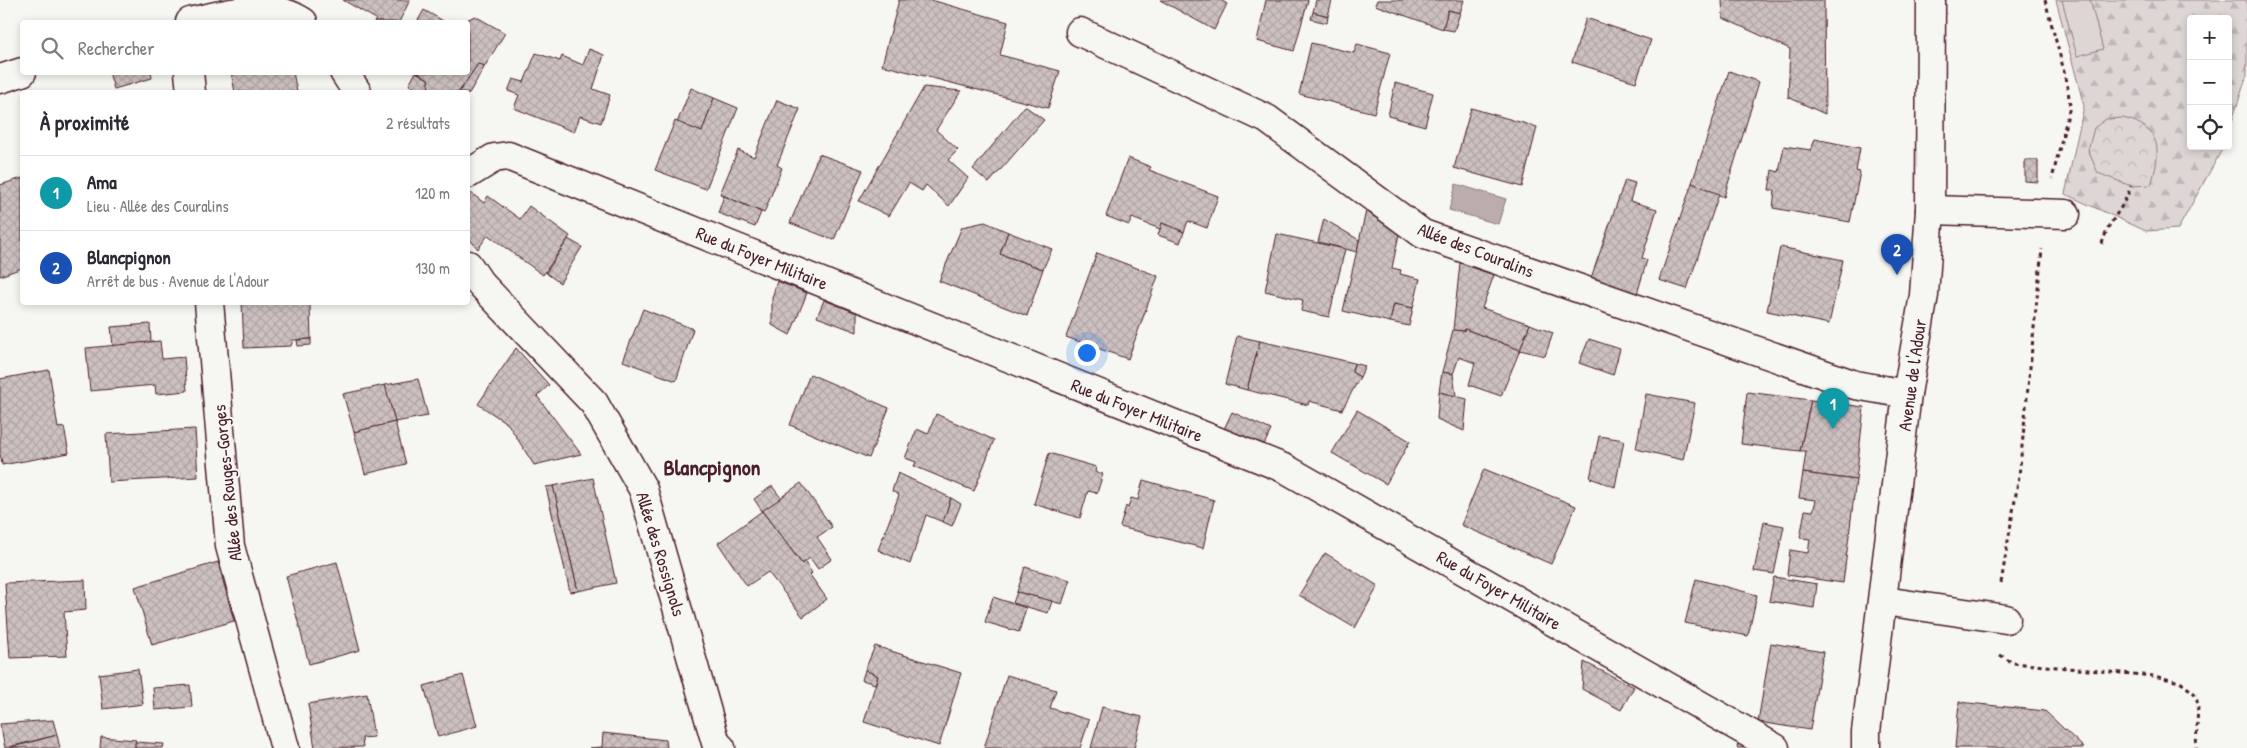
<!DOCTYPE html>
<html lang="fr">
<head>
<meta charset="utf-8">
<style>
  body { margin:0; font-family:"Patrick Hand",sans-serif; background:#f2f2f3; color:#2b2b33 }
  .controls { position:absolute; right:15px; top:15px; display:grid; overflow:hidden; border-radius:5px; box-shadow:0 2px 8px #0003 }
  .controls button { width:45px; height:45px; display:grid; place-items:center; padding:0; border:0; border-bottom:1px solid #e1e1e2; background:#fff; color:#2b2b33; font:25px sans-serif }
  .you { position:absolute; left:1086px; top:352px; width:18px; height:18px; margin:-12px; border:4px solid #fff; border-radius:50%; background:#1a73e8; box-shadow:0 0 0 8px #1a73e833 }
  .badge { display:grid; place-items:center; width:32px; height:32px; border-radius:50%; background:#ea580c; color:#fff; font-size:16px; font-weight:700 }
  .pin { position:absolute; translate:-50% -41px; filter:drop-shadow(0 1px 2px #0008) }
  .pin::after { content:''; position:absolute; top:26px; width:18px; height:15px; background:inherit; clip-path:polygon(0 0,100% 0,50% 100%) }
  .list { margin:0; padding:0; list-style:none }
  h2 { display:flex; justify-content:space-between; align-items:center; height:65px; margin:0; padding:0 20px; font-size:21px }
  h2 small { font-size:16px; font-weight:400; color:#7c7c81 }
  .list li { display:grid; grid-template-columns:32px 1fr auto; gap:15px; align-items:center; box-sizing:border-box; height:75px; padding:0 20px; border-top:1px solid #e1e1e2 }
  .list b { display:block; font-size:19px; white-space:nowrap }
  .list p { margin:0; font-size:16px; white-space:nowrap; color:#7c7c81 }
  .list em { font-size:16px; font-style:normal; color:#7c7c81 }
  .icon { flex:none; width:28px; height:28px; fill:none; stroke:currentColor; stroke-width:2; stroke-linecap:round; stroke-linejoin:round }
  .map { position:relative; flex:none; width:2247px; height:748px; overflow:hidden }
  .search { position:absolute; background:#fff; box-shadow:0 2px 8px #0003; left:20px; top:20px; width:450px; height:55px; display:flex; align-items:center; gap:12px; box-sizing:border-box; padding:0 18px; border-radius:5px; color:#7c7c81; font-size:19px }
  .panel { position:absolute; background:#fff; box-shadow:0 2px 8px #0003; left:20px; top:90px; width:450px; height:215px; border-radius:5px }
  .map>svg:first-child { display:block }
  .forest { fill:url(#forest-firs); stroke:#947a80 }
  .park { fill:url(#park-crowns); stroke:#947a80 }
  .pitch { fill:#ddd6d5; stroke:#947a80 }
  .water { fill:#bbadae; stroke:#8e747a }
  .building { fill:url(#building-cross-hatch); stroke:#4a1f2b }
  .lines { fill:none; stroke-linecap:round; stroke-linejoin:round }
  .minor-casing { stroke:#4a1f2b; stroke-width:31 }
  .major-casing { stroke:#4a1f2b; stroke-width:31 }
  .path { stroke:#4a1f2b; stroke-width:3; stroke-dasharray:4 4; stroke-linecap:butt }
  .minor { stroke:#f6f6f2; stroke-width:28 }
  .major { stroke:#f6f6f2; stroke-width:28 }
  .labels { text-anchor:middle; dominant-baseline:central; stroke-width:4; stroke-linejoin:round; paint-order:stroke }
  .street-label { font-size:18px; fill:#4a1f2b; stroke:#f6f6f2 }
  .district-label { font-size:22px; font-weight:bold; fill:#4a1f2b; stroke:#f6f6f2 }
</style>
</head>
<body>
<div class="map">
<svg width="2247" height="748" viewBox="0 0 2247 748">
  <defs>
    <pattern id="forest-firs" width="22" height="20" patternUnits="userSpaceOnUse" patternTransform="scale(1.25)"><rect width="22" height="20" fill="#ddd6d5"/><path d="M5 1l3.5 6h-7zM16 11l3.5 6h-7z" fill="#bfb7b7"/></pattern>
    <pattern id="park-crowns" width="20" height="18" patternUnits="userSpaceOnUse" patternTransform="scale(1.25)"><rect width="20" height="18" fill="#ddd6d5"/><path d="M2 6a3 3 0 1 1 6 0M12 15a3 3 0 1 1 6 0" fill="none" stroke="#bfb7b7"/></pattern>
    <pattern id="building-cross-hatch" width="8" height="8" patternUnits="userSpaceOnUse" patternTransform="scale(1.25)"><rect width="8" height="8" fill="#ccc1c0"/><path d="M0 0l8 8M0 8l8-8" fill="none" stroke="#b1a5a5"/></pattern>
  </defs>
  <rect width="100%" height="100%" fill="#f6f6f2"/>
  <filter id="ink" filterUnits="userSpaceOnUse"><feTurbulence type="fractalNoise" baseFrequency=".02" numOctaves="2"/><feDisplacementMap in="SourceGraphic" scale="10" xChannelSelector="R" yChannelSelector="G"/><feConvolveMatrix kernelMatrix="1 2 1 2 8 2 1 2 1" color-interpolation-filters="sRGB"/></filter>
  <g filter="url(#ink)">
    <polygon class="forest" points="2056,0 2247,0 2247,75 2228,133 2228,19 2191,19 2191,146 2224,146 2178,229 2146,231 2065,194 2084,106"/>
    <path class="park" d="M2123,118C2163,127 2161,152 2151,185L2131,186L2098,173L2088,150L2094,128L2106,119Z"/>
    <polygon class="pitch" points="2062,0 2090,0 2103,49 2077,56"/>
    <polygon class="water" points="1456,184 1506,199 1498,224 1449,210"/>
    <g class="building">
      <polygon points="343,0 410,0 399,22 374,22 376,19"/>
      <polygon points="899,0 931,0 1008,22 1000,55 1060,71 1048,108 882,65"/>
      <polygon points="1160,0 1221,0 1227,4 1214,30"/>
      <polygon points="1266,0 1308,0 1294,51 1257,41"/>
      <polygon points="1316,0 1332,0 1328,16 1313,12"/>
      <polygon points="1377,0 1464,0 1460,13 1448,10 1443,29 1375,5"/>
      <polygon points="1722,0 1824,0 1825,114 1788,97 1790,49 1723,18"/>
      <polygon points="424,10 445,22 417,22"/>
      <polygon points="1448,10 1460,13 1454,31 1443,29"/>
      <polygon points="1313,12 1328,16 1327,23 1311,19"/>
      <polygon points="475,16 505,33 485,66 478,64 459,92 450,92 444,90 439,92 429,92 428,79 417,72 468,72 468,22 462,22"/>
      <polygon points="1586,18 1651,40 1636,82 1572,62"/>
      <polygon points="1311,43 1354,53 1357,44 1390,53 1374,113 1299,94"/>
      <polygon points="589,49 604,55 593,89 610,95 601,123 580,116 574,132 514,108 519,95 508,91 513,79 524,82 536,53 560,61 562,56 583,65"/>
      <polygon points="478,64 485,66 468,95 468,92 459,92"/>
      <polygon points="1729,71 1759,82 1724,197 1692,183"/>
      <polygon points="109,72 151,72 152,78 114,89"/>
      <polygon points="231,72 293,72 297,92 235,92"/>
      <polygon points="416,72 428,79 429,92 422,92 409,85"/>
      <polygon points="1395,83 1433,93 1425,126 1388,116"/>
      <polygon points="924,87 961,91 936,130 958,150 948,160 968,178 949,206 926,185 922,191 909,183 889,216 859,201"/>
      <polygon points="691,88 714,98 702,132 677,123"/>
      <polygon points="714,98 738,108 706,189 655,170 675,121 702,132"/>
      <polygon points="777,100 800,109 777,165 782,168 764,213 720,194 738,150 754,157"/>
      <polygon points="1025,106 1044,120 989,183 973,169"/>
      <polygon points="1471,108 1537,127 1522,187 1454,168"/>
      <polygon points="1815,139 1860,148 1856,171 1860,172 1850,222 1773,208 1775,190 1769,190 1772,170 1779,172 1784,146 1811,150"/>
      <polygon points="819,154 863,170 834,240 790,223"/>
      <polygon points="1128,158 1151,167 1149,170 1218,196 1207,228 1188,221 1184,232 1162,223 1160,229 1132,218 1129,225 1106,216"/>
      <polygon points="2025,160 2038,160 2038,182 2025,181"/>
      <polygon points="22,178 22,268 0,276 0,185"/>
      <polygon points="1625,180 1635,183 1630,201 1657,209 1642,258 1647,260 1637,294 1591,278"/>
      <polygon points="1692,183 1719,194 1687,289 1659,280"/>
      <polygon points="471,193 484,203 488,196 520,219 529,206 570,236 543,275 488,235 478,249 468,237 468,200"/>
      <polygon points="724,196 761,212 755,227 718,213"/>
      <polygon points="1366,211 1399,234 1392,268 1401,270 1400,274 1420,279 1413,308 1394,304 1390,322 1343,311"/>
      <polygon points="1324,219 1359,240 1357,252 1318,242"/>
      <polygon points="985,222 1008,232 1000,254 1043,269 1027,316 939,281 962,227"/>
      <polygon points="1162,223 1184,232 1180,243 1158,235"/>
      <polygon points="1008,232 1052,249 1043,269 1000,254"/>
      <polygon points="1277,234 1345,249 1329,317 1301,311 1303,300 1265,291"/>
      <polygon points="568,239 582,247 560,283 546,273"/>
      <polygon points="1780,247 1843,260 1829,324 1767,311"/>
      <polygon points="1097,253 1158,276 1128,359 1066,337"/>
      <polygon points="1460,263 1494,275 1482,308 1530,324 1520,350 1465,329 1464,331 1453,330"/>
      <polygon points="777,281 807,293 790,335 772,325 772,298"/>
      <polygon points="824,300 857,313 857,332 817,317"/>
      <polygon points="242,302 305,302 310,306 311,339 293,340 291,346 244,348"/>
      <polygon points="1394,304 1413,308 1409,326 1390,322"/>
      <polygon points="643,309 693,329 676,381 623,361"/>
      <polygon points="150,324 151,342 113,346 111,327"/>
      <polygon points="1530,324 1553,333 1545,356 1520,350"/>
      <polygon points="1465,329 1520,350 1501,396 1469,385 1475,363 1459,357 1453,374 1442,372 1453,330 1464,331"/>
      <polygon points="1237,336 1260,341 1247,390 1225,384"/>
      <polygon points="311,339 311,345 298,346 297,340"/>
      <polygon points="1589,339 1620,349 1613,375 1579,363"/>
      <polygon points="160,341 162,359 184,357 187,391 156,394 155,385 90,391 86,348"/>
      <polygon points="1260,341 1354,363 1352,372 1360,377 1342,410 1309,401 1308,405 1247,390"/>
      <polygon points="516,348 549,385 537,396 581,454 534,465 508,424 478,404"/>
      <polygon points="1354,363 1365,366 1360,377 1352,372"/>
      <polygon points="49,370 58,428 64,427 69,453 2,465 0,453 0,379"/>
      <polygon points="1442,372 1453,374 1456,396 1439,392"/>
      <polygon points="810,374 889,408 869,458 790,425"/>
      <polygon points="418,379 428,416 395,422 385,385"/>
      <polygon points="385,385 395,422 354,432 343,394"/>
      <polygon points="1439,392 1467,399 1464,431 1437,419"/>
      <polygon points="1747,392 1811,400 1800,451 1741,444"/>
      <polygon points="1646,394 1695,403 1683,460 1636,449"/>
      <polygon points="1811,400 1864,407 1856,480 1803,473 1806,451 1800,451"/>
      <polygon points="1357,410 1410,441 1386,484 1332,453"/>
      <polygon points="1232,412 1271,430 1263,447 1224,429"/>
      <polygon points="936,414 994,440 974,491 914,466 916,462 905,458 917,429 928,434"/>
      <polygon points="395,422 406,464 365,474 354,432"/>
      <polygon points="195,429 198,477 109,482 106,434"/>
      <polygon points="1599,436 1624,440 1615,487 1590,478"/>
      <polygon points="1049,453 1096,467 1095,472 1103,474 1097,493 1088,491 1080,518 1034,504"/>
      <polygon points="1484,469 1576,506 1551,564 1461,525"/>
      <polygon points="898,473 951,498 943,522 926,515 910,564 878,550 899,495 892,491"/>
      <polygon points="1803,473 1856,480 1843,583 1787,575 1790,550 1808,553 1810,539 1800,538 1805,510 1813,511 1816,500 1799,498"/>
      <polygon points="593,478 616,583 578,591 553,486"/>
      <polygon points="1143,480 1214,500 1203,548 1120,527 1126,506 1128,508 1131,498 1138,500"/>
      <polygon points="801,483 832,527 817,537 832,559 818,569 810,558 802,564 762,511"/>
      <polygon points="553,486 578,591 570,592 546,487"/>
      <polygon points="772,486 781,498 762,511 754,499"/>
      <polygon points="951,498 961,504 952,526 943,522"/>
      <polygon points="762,511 802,564 804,561 812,573 810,575 827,599 803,617 768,572 747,586 718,543"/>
      <polygon points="1764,522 1784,526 1774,574 1754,571"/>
      <polygon points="1325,553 1378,586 1355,628 1299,595"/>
      <polygon points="218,562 234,621 152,645 135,587"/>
      <polygon points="337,562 360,650 309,664 286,576"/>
      <polygon points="1025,567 1070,580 1062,604 1017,592"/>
      <polygon points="1774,577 1817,584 1814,608 1769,601"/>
      <polygon points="1696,579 1757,595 1748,636 1685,623"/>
      <polygon points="85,580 86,610 64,612 67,656 10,658 5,583"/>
      <polygon points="1017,592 1052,601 1048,613 1013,603"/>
      <polygon points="993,597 1026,608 1019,632 985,622"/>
      <polygon points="1771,643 1823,652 1810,730 1758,722"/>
      <polygon points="875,646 961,673 939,746 864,722 878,676 865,670"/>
      <polygon points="1584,662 1634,687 1621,710 1582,689"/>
      <polygon points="138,669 143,704 103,709 99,674"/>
      <polygon points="865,670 878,676 875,684 862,680"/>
      <polygon points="463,675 477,726 438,737 424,686"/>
      <polygon points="1007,675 1056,690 1050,708 1089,720 1080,748 984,748"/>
      <polygon points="190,685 192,707 155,710 153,688"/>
      <polygon points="367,694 374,737 362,738 363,747 315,748 308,704"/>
      <polygon points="1959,702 2045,711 2084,748 1955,748"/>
      <polygon points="1102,707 1142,717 1134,748 1091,748"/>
      <polygon points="53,720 57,735 5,748 0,724"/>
      <polygon points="603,733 666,740 667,748 590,748 602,747"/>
      <polygon points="57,735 60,748 9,748"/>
      <polygon points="101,737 136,740 135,748 100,748"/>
      <polygon points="135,742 164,744 163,748 135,748"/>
      <polygon points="1738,743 1752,746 1756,748 1737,748"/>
    </g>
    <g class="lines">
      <g class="minor-casing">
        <g id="minor">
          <path d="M190,22C224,14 272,0 303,22"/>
          <polyline points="1080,32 1267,119 1423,234 1855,385 1907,394"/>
          <polyline points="189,72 191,92"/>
          <polyline points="344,72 357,92"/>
          <polyline points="0,79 22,72"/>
          <polyline points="468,174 494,158 508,156 1286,469 1775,748"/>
          <polyline points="1930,210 2066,214"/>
          <polyline points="468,265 480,283 594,403 643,489 716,743 721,748"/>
          <polyline points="209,302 230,546 285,748"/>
          <polyline points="1884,601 2006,619"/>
        </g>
      </g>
      <g class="major-casing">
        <polyline id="major" points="1866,748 1866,732 1907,394 1924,295 1930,210 1931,0"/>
      </g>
      <g class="path">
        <polyline points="2045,0 2067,82 2070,106 2052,179"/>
        <path d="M2102,244C2109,220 2123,210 2131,186"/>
        <polyline points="2001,583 2019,476 2042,249"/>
        <polyline points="2000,655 2013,663 2154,676 2180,682 2194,693 2198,704 2196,748"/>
      </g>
      <use href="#minor" class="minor"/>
      <use href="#major" class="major"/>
    </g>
  </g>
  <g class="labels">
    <g class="street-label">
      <text transform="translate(1476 250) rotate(21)">Allée des Couralins</text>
      <text transform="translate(762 258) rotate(22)">Rue du Foyer Militaire</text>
      <text transform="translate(1912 375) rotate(-82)">Avenue de l'Adour</text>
      <text transform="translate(1137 410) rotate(22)">Rue du Foyer Militaire</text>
      <text transform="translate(227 483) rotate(-96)">Allée des Rouges-Gorges</text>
      <text transform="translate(661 554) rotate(73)">Allée des Rossignols</text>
      <text transform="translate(1499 590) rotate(30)">Rue du Foyer Militaire</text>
    </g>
    <g class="district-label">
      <text x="712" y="467">Blancpignon</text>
    </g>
  </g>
</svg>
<div class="controls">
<button>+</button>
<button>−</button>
<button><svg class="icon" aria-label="locate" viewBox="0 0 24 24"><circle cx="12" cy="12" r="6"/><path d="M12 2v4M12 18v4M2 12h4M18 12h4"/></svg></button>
</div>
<div class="you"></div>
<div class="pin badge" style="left:1833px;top:429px;background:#0f9aa8">1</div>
<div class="pin badge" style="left:1897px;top:275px;background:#1a4fb4">2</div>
<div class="search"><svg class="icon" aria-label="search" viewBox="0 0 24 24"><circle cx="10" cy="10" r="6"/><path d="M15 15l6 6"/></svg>Rechercher</div>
<section class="panel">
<h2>À proximité<small>2 résultats</small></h2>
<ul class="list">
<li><span class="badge" style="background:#0f9aa8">1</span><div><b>Ama</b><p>Lieu · Allée des Couralins</p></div><em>120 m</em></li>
<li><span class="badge" style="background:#1a4fb4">2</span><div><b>Blancpignon</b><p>Arrêt de bus · Avenue de l'Adour</p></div><em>130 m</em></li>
</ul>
</section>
</div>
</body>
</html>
